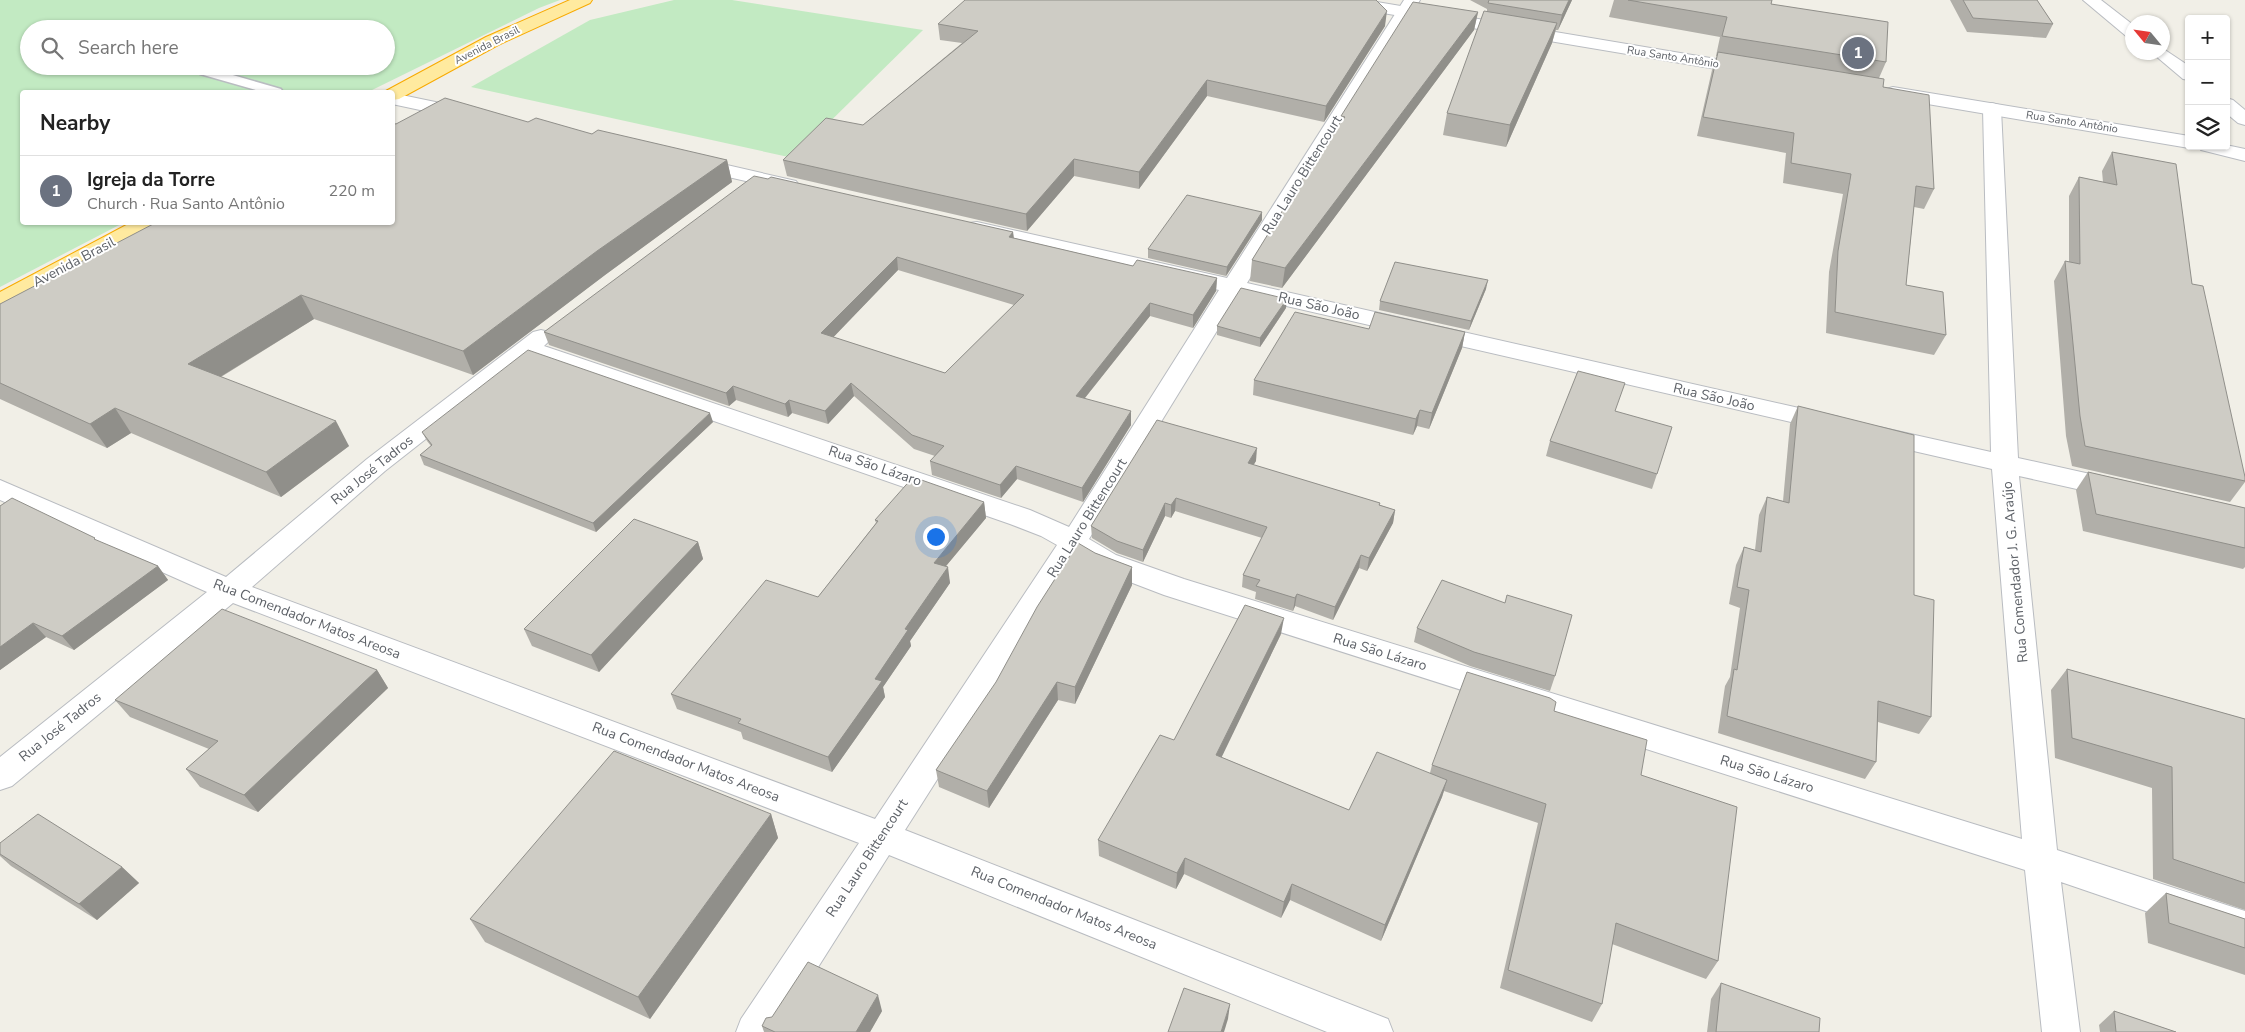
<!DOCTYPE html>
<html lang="en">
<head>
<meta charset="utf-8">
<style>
  body { margin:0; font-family:"Nunito Sans",sans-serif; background:#f6f6f6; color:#222 }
  .controls { position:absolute; right:15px; top:15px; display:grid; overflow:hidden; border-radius:5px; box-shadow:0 1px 4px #0004 }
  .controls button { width:45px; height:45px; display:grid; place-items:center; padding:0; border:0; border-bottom:1px solid #e0e0e0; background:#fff; color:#222; font:25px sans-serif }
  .compass { position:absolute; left:2125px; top:15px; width:45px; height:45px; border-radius:50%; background:#fff; box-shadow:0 1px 4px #0004; rotate:299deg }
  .you { position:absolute; left:935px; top:536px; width:18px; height:18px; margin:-12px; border:4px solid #fff; border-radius:50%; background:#1a73e8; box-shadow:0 0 0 8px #1a73e833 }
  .badge { display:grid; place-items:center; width:32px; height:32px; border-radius:50%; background:#111827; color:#fff; font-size:16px; font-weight:700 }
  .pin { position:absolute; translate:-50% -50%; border:2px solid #fff; box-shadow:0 1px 5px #0006 }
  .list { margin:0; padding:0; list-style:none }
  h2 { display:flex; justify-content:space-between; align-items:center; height:65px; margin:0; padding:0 20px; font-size:21px }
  h2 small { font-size:16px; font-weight:400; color:#767676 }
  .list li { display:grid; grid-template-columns:32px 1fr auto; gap:15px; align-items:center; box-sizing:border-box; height:70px; padding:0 20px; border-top:1px solid #e0e0e0 }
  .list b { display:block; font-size:19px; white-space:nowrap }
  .list p { margin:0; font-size:16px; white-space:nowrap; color:#767676 }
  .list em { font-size:16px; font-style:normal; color:#767676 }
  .icon { flex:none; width:28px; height:28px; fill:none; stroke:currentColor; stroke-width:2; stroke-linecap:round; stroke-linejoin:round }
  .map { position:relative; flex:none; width:2245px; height:1032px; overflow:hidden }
  .search { position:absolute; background:#fff; box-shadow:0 1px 4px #0004; left:20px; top:20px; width:375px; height:55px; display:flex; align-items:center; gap:12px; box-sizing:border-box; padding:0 18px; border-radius:28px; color:#767676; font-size:19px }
  .panel { position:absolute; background:#fff; box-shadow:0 1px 4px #0004; left:20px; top:90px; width:375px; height:135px; border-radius:5px }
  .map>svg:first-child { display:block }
  .green { fill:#c2eac2; fill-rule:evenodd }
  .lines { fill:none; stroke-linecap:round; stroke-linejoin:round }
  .service-casing { stroke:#b9bcc1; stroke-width:3 }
  .minor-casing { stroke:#b9bcc1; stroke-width:2 }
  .tertiary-casing { stroke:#b9bcc1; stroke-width:2 }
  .trunk-casing { stroke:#f8aa00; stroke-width:2 }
  .service { fill:#fff; fill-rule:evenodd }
  .minor { fill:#fff; fill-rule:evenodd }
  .tertiary { fill:#fff; fill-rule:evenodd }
  .trunk { fill:#ffea9f; fill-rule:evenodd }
  .wall { fill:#b1afa9; fill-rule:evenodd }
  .shaded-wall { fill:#908f8a }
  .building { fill:#ceccc5; stroke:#908f8a; fill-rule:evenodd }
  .labels { text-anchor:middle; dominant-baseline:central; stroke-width:4; stroke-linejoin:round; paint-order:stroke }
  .far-street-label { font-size:11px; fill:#5e6268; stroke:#fff }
  .street-label { font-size:14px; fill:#5e6268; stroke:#fff }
</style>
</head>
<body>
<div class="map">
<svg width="2245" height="1032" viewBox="0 0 2245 1032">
  <rect width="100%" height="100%" fill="#f1efe7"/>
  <g class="green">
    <path d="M0,0H560L539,8L368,92H22V222L123,223L0,287ZM29,29H386V66H29Z"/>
    <polygon points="674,0 732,0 923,30 793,158 471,87 590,20"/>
  </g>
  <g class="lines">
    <g class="service-casing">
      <polygon id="service" points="205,67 281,89 283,92 263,92 200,74 198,71 200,68"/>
    </g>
    <g class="minor-casing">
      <g id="minor">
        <path d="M1404,0H1420L1247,283L1830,415L1839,417L1843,423L1839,429L1830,431L1239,295L1089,539L1116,555L1184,579L2022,839L1992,469L1870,441L1866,435L1870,429L1879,427L1991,452L1983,109L1985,105L1992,103L1999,105L2001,109L2018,458L2117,480L2127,483L2130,489L2127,495L2117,498L2019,476L2057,850L2245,911V945L2061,882L2080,1032H2042L2025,870L1164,595L1096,569L1078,558L905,830L1388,1019L1393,1032H1327L889,855L777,1032H736L741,1019L859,843L233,603L12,786L0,790V757L207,592L0,500V480L226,577L367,459L533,332L541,330L549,332L553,337L544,346L1030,510L1069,527L1219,290L977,234L969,233L966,228L969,223L977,222L1227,278ZM530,357L1010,524L1041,536L1057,545L875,819L252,587L385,471Z"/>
        <polygon points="2083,0 2101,0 2132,24 2132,37 2126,36"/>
        <polygon points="2162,48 2189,66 2189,80 2183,79 2151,52 2162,52"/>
        <polygon points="392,93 474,110 476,114 474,118 467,120 392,104"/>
        <polygon points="2226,98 2233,100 2245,110 2245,125 2238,123 2226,113"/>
        <polygon points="692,157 796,181 799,185 796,189 789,191 685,167 682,163 685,159"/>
      </g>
    </g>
    <g class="tertiary-casing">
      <g id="tertiary">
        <polygon points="1327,0 1365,0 1752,65 1758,66 1761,70 1758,74 1752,75 1335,5 1329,3"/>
        <polygon points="1893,87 2189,136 2189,146 2195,146 2189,148 1886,97 1884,93 1886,89"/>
        <polygon points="2226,145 2245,149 2245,161 2201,150 2198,146 2226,146"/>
      </g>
    </g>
    <g class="trunk-casing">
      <g id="trunk">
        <polygon points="570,0 592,0 590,3 498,45 399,99 392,100 392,92 384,92 486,37"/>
        <polygon points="132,222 159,222 156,226 8,306 0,308 0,292"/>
      </g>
    </g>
    <use href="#service" class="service"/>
    <use href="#minor" class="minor"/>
    <use href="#tertiary" class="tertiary"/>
    <use href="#trunk" class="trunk"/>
  </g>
  <g class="wall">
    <polygon points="1470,0 1572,0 1558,30 1556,30 1552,43 1506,147 1443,135 1447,113 1487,11 1487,9"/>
    <polygon points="1614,0 1772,0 1771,4 1886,62 1879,78 1934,189 1924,209 1914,207 1906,285 1946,335 1934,355 1826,333 1829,272 1843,194 1783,183 1786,153 1697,136 1712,70 1717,56 1716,56 1720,37 1609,17"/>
    <polygon points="1950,0 2037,0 2053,24 2046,38 1967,32"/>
    <polygon points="1478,12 1474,30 1282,288 1250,281 1252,260 1341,122 1341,116"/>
    <polygon points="938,24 1385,26 1324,122 1207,96 1139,189 1074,176 1027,231 787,176 783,160 863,125 962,43 940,40"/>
    <polygon points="528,122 727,160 732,182 605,275 473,375 314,319 221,377 349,446 281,497 131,433 107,448 0,399 0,304 396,124"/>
    <polygon points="2112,152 2192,284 2245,477 2245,482 2230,502 2072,466 2066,436 2054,281 2065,261 2069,262 2069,196 2079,177 2103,182 2102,171"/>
    <path d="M768,179L1013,232L1014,238L1133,266L1217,278L1216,291L1193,328L1150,316L1085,398L1131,425L1083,502L1017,479L1001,498L932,475L930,461L935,456L914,449L854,396L828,424L792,413L788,417L736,400L729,406L549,345L544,332ZM898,270L1014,305L945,373L833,337Z"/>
    <polygon points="1262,220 1226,276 1148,258 1148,249"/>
    <polygon points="1486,289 1469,330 1379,310 1380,301"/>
    <polygon points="1286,308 1260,347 1217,335 1217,326"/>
    <polygon points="1369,329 1465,332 1462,348 1429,429 1417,426 1413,435 1253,395 1254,380"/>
    <polygon points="1798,406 1914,595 1931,717 1919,734 1878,722 1876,762 1865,779 1718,733 1725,686 1730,677 1740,608 1729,604 1736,565 1744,547 1755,550 1759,515 1767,497 1783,501 1790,424"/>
    <polygon points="1615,411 1657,474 1652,489 1546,456 1550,441"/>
    <polygon points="713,422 596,532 424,465 420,455 431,446 427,441 422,432"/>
    <polygon points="1256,461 1253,465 1380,503 1380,505 1395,510 1393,523 1367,571 1359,568 1333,620 1295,606 1293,611 1255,599 1256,592 1242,587 1243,575 1262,538 1175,511 1171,518 1165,516 1143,562 1117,553 1092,538 1091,526"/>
    <polygon points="2088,472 2245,508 2245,567 2243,569 2083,531 2076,490"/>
    <polygon points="984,502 986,518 946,566 950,583 910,641 911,646 883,687 885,697 832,772 743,739 741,732 677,709 671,694 818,597 876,523 875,520"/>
    <polygon points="0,506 97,541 158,566 168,580 74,650 46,637 0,670"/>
    <polygon points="698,542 703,559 599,672 532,646 524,629"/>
    <polygon points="1095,553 1132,567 1132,585 1075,704 1058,700 989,808 939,787 936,770"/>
    <polygon points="1417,628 1555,676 1550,691 1470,666 1414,642"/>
    <polygon points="1281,634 1221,757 1349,810 1430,773 1432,765 1554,711 1641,775 1718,961 1706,979 1612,944 1602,1004 1592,1022 1500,988 1538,823 1444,791 1442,797 1381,941 1290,900 1281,918 1184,874 1176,889 1099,856 1098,840 1174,740"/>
    <polygon points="2067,669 2245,719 2245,910 2153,879 2152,788 2055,758 2051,690"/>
    <polygon points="377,670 388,688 258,812 200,787 186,769 209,749 130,717 115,700"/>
    <polygon points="771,814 778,838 650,1019 485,942 470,919"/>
    <polygon points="0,843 122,867 139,883 97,920 11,866 0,856"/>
    <polygon points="2166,893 2245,919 2245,975 2148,943 2145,913"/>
    <polygon points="1721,983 1819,1032 1707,1032 1711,999"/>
    <polygon points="882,1011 870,1032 764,1032 762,1026"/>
    <polygon points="2114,1011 2176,1032 2100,1032 2099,1025"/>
  </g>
  <g class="shaded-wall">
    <polygon points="1569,0 1572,0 1558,30 1562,15"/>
    <polygon points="1387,11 1385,26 1324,122 1326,106"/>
    <polygon points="1478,12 1474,30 1282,288 1285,268"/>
    <polygon points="1557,23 1552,43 1506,147 1510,125"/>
    <polygon points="1207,80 1207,96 1139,189 1139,172"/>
    <polygon points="1074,159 1074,176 1027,231 1026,214"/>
    <polygon points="727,160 732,182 605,275 473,375 463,351 597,251"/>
    <polygon points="1262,212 1262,220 1226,276 1227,267"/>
    <polygon points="1013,232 1014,245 1009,237"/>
    <polygon points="897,257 898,270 824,347 821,333"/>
    <polygon points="1217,278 1216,291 1193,328 1193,315"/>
    <polygon points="1488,280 1486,289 1469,330 1471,321"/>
    <polygon points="301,295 314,319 202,388 188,364"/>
    <polygon points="1287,299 1286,308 1260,347 1260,338"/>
    <polygon points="1150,303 1150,316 1076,409 1076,396"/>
    <polygon points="1465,332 1462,348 1429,429 1432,413"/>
    <polygon points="851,383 854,396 828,424 825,411"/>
    <polygon points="733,386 736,400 729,406 726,393"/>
    <polygon points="789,400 792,413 788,417 785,404"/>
    <polygon points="115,408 131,433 107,448 90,424"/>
    <polygon points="1420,410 1417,426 1413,435 1416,419"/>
    <polygon points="1131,411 1131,425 1083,502 1082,488"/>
    <polygon points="710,413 713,422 596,532 593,523"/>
    <polygon points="336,421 349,446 281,497 266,472"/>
    <polygon points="1257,448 1256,461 1247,476 1248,463"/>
    <polygon points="1016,466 1017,479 1001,498 1000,485"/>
    <polygon points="1176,498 1175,511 1171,518 1171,505"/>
    <polygon points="984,502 986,518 936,578 934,563"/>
    <polygon points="1165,503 1165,516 1143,562 1143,550"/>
    <polygon points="1395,510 1393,523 1367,571 1369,558"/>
    <polygon points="698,542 703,559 599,672 591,655"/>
    <polygon points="1361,555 1359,568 1333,620 1335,607"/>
    <polygon points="158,566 168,580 74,650 62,636"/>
    <polygon points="948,567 950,583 910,641 911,646 883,687 885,697 832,772 828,757 905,629"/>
    <polygon points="1132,567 1132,585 1075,704 1075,687"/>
    <polygon points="1297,594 1295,606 1293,611 1295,598"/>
    <polygon points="1284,618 1281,634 1215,771 1216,755"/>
    <polygon points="33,623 46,637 0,670 0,647"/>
    <polygon points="377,670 388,688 258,812 244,795"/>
    <polygon points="1057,682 1058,700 989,808 987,791"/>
    <polygon points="1447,780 1442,797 1381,941 1385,925"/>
    <polygon points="771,814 778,838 650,1019 638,997"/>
    <polygon points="1185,858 1184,874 1176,889 1177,873"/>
    <polygon points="122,867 139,883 97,920 79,904"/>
    <polygon points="1292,884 1290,900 1281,918 1284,902"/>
    <polygon points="878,995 882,1011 870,1032 856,1032"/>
    <polygon points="1230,1004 1228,1019 1224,1032 1221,1032"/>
  </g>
  <g class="building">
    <polygon points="965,0 1376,0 1387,11 1326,106 1207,80 1139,172 1074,159 1026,214 783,160 826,118 863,125 978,31 938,24"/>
    <polygon points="1489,0 1569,0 1562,15 1488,3"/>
    <polygon points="1628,0 1772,0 1771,4 1888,22 1886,62 1722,36 1727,17"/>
    <polygon points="1963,0 2037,0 2053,24 1973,18"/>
    <polygon points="1413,2 1478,12 1285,268 1252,260 1328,137 1345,117 1341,116"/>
    <polygon points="1484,11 1557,23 1510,125 1447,113"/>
    <polygon points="1718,52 1884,79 1883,87 1929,95 1934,189 1916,186 1906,285 1943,292 1946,335 1835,312 1838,251 1851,174 1791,163 1794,133 1703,117"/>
    <polygon points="445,98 528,122 536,118 592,134 598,130 727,160 597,251 463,351 301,295 188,364 336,421 266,472 115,408 90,424 0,383 0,304 157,222 392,222 392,123 396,124"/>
    <polygon points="2112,152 2176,164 2192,284 2203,286 2245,477 2245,481 2085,446 2080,416 2065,261 2080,264 2079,177 2117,185"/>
    <path d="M754,176L768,179L771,177L1013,232L1009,237L1133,266L1137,260L1217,278L1193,315L1150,303L1076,396L1131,411L1082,488L1016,466L1000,485L930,461L944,446L912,435L851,383L825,411L789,400L785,404L733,386L726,393L544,332ZM897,257L1024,295L945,373L821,333Z"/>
    <polygon points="1187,195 1262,212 1227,267 1148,249"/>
    <polygon points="1395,262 1488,280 1471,321 1380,301"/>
    <polygon points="1241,288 1287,299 1260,338 1217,326"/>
    <polygon points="1295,312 1369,329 1375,312 1465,332 1432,413 1420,410 1416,419 1254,380"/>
    <polygon points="528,350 710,413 593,523 420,455 432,445 422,432"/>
    <polygon points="1578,371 1625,383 1615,411 1672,427 1657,474 1550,441"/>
    <polygon points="1798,406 1914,435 1914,595 1934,600 1931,717 1878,701 1876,762 1727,716 1734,669 1737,670 1749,590 1737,587 1744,547 1761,552 1767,497 1789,503"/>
    <polygon points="1157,420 1257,448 1248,463 1380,503 1379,505 1395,510 1369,558 1361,555 1335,607 1297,594 1295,598 1256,586 1260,580 1243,575 1267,527 1176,498 1171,505 1165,503 1143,550 1117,541 1091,526"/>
    <polygon points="2088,472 2245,508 2245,548 2096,514"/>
    <polygon points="913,477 984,502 934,563 948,567 905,629 908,630 875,679 882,681 828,757 738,723 741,719 671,694 766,580 818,597 878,521 875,520"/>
    <polygon points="12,498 95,538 94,539 158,566 62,636 33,623 0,647 0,506"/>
    <polygon points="634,519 698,542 591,655 524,629"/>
    <polygon points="1078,543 1095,553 1132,567 1075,687 1057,682 987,791 936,770 996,682 1037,607"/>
    <polygon points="1442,580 1505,603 1507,595 1572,615 1555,676 1474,652 1417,628"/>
    <polygon points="1245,605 1284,618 1216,755 1349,810 1377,752 1447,780 1385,925 1292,884 1284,902 1185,858 1177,873 1098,840 1160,735 1174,740"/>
    <polygon points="222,609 377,670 244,795 186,769 218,741 115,700"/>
    <polygon points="2067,669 2245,719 2245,883 2173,859 2172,767 2072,738"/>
    <polygon points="1467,672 1550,698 1556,702 1554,711 1647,740 1641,775 1737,807 1718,961 1616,923 1602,1004 1508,970 1546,804 1432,765"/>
    <polygon points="614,751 771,814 638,997 470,919"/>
    <polygon points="38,814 122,867 79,904 0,854 0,843"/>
    <polygon points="2166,893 2245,919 2245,948 2169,923"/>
    <polygon points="808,962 878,995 856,1032 775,1032 762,1026 766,1018 772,1017"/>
    <polygon points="1721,983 1820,1018 1819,1032 1716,1032"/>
    <polygon points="1184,988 1230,1004 1221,1032 1168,1032"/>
    <polygon points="2114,1011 2176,1032 2116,1032"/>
  </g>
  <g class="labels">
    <g class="far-street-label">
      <text transform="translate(487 45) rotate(-27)">Avenida Brasil</text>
      <text transform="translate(1673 57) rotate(9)">Rua Santo Antônio</text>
      <text transform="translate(2072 122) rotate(9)">Rua Santo Antônio</text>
    </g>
    <g class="street-label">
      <text transform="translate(1302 175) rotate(-58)">Rua Lauro Bittencourt</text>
      <text transform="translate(74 262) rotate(-28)">Avenida Brasil</text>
      <text transform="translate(1319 306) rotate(13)">Rua São João</text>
      <text transform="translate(1714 397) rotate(13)">Rua São João</text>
      <text transform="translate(875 466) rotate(19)">Rua São Lázaro</text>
      <text transform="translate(372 470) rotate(-39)">Rua José Tadros</text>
      <text transform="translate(1087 518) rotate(-58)">Rua Lauro Bittencourt</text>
      <text transform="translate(2015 572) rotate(-95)">Rua Comendador J. G. Araújo</text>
      <text transform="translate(307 619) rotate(21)">Rua Comendador Matos Areosa</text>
      <text transform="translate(1380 652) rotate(17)">Rua São Lázaro</text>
      <text transform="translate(60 727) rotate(-39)">Rua José Tadros</text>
      <text transform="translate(686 762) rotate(21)">Rua Comendador Matos Areosa</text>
      <text transform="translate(1767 774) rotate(17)">Rua São Lázaro</text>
      <text transform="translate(867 858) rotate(-57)">Rua Lauro Bittencourt</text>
      <text transform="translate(1064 908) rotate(22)">Rua Comendador Matos Areosa</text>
    </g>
  </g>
</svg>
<div class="controls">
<button>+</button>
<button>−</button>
<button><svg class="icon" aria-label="layers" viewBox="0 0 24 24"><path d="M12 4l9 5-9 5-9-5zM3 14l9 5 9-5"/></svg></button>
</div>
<svg class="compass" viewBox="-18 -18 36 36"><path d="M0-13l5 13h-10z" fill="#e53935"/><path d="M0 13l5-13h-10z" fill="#767676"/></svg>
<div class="you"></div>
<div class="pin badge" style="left:1858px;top:53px;background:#6b7280">1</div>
<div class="search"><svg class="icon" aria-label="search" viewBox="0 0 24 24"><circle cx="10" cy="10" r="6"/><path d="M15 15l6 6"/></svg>Search here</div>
<section class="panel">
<h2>Nearby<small></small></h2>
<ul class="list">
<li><span class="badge" style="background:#6b7280">1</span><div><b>Igreja da Torre</b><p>Church · Rua Santo Antônio</p></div><em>220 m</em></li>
</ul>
</section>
</div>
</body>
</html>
